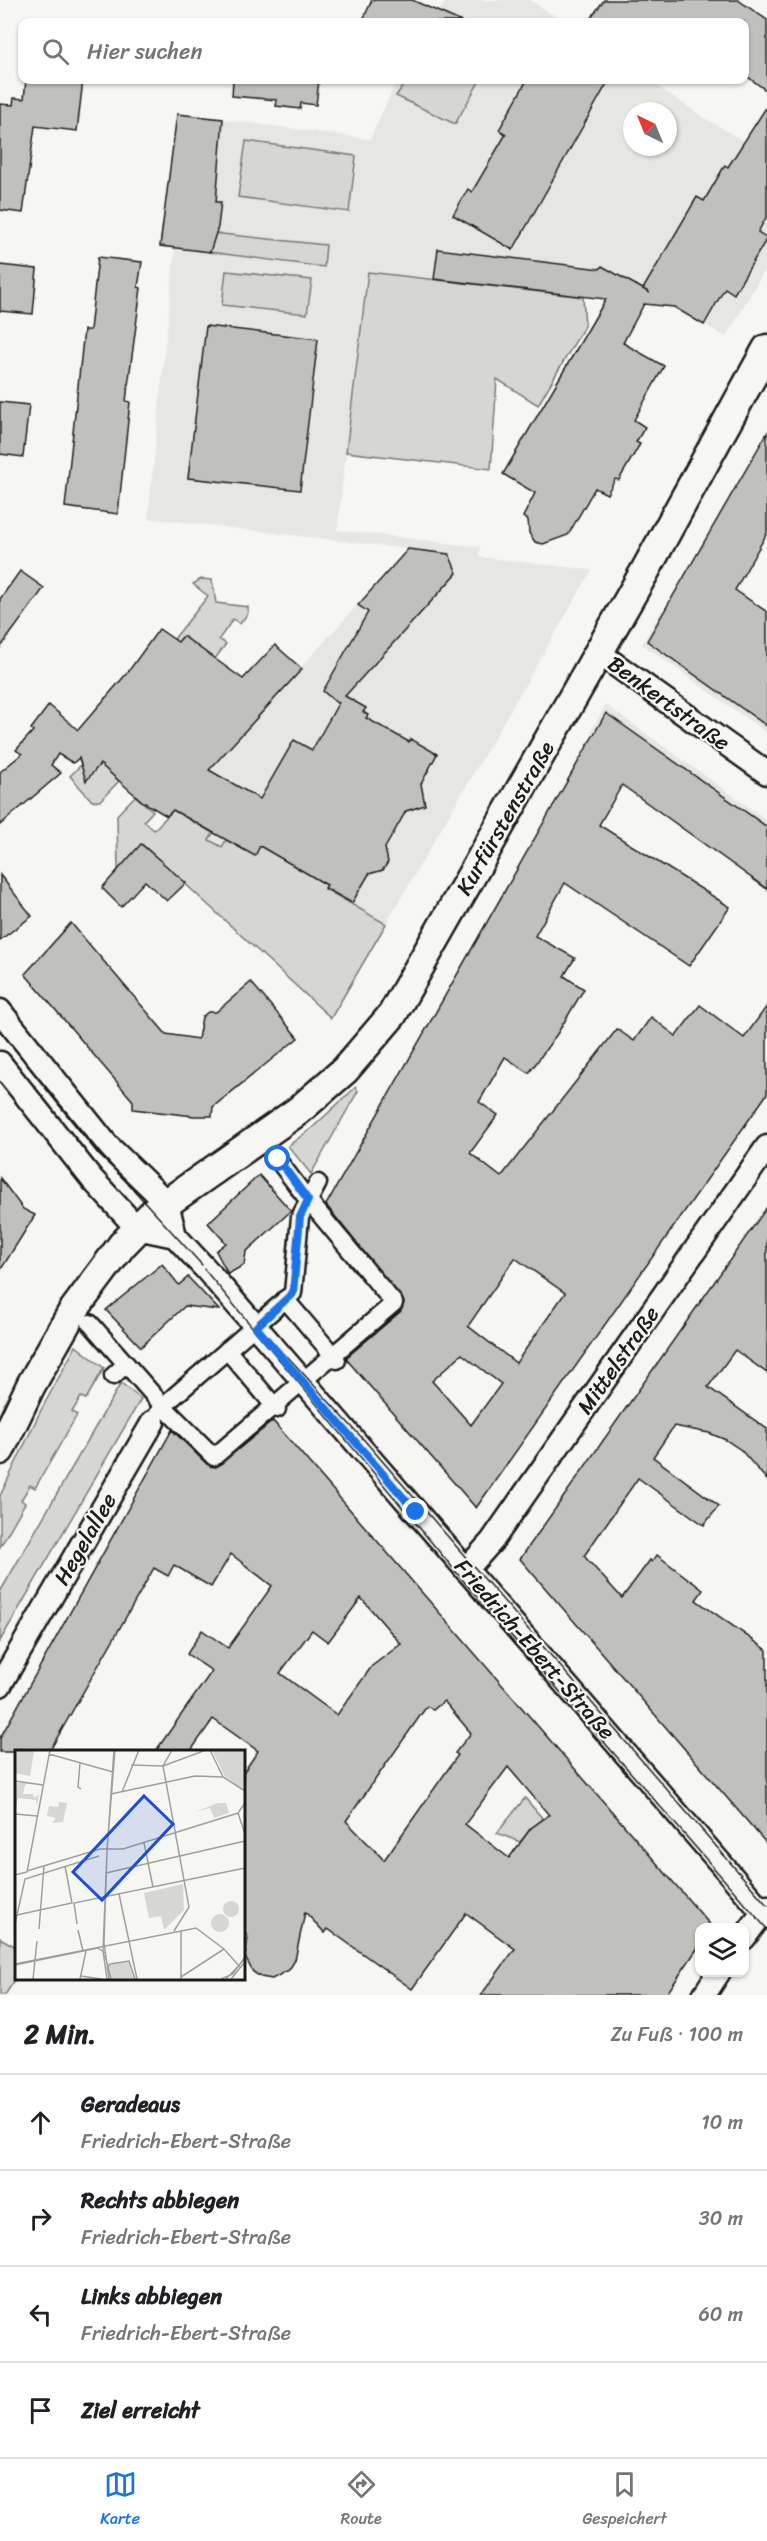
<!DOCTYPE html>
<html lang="de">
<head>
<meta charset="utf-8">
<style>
  body { margin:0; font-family:Sriracha,sans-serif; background:#f6f6f6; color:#202124 }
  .controls { position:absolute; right:18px; bottom:18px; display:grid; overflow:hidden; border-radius:12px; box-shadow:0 2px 4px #0004 }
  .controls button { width:54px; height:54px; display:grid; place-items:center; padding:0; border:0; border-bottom:2px solid #e0e0e0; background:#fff; color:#202124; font:30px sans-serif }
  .compass { position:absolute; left:623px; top:102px; width:54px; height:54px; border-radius:50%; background:#fff; box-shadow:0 2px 4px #0004; rotate:317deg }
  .stop { position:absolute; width:18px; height:18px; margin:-14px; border:4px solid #1a73e8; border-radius:50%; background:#fff }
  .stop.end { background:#1a73e8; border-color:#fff; box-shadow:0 2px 6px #0008 }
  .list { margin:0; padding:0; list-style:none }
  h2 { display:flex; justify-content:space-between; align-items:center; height:78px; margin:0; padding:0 24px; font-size:26px }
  h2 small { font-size:20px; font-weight:400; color:#757577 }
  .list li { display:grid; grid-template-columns:39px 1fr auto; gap:18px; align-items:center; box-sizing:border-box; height:96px; padding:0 24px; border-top:2px solid #e0e0e0 }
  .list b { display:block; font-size:22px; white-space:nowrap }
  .list p { margin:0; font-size:20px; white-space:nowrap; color:#757577 }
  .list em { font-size:20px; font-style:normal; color:#757577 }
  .icon { flex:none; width:33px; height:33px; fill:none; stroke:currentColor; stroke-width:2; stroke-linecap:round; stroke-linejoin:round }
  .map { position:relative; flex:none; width:767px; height:1995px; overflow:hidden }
  .search { position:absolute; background:#fff; box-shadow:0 2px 4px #0004; left:18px; right:18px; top:18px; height:66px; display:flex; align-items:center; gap:15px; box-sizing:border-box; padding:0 21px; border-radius:12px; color:#757577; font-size:22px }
  .sheet { height:462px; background:#fff }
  nav { display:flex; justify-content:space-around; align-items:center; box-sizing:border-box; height:84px; border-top:2px solid #e0e0e0; background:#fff; font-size:16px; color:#757577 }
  nav a { display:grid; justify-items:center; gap:3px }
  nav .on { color:#1a73e8 }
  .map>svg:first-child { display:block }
  .built { fill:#e6e6e2; fill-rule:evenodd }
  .green { fill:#d6d6d2; stroke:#797977; stroke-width:1.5 }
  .building { fill:#c0c0bd; stroke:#1c1c1c; stroke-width:1.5; fill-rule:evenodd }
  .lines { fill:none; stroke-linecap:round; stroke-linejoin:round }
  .pedestrian-casing { stroke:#1c1c1c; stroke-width:21 }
  .minor-casing { stroke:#1c1c1c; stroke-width:27 }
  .tertiary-casing { stroke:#1c1c1c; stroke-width:33 }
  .pedestrian { stroke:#f6f6f2; stroke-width:16 }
  .minor { stroke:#f6f6f2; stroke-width:22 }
  .tertiary { stroke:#f6f6f2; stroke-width:28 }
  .tram { stroke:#1c1c1c; stroke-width:1.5 }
  .route { stroke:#1a73e8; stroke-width:8 }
  .labels { text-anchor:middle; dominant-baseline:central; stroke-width:4.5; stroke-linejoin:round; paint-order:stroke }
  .street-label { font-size:22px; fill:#1c1c1c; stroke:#f6f6f2 }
  .inset-road { fill:none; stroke:#9f9f9c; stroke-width:1.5 }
  .view { fill:#1d4ed8; fill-opacity:0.15; stroke:#1d4ed8; stroke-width:3 }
  .inset-edge { fill:none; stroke:#1c1c1c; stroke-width:3 }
</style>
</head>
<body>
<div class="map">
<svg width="767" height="1995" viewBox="0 0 767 1995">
  <rect width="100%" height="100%" fill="#f6f6f2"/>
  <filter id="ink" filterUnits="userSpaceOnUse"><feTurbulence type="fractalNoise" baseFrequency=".0167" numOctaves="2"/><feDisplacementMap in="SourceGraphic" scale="12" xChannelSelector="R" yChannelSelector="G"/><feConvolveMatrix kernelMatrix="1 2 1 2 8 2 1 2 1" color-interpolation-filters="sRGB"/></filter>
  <g filter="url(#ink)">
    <g class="built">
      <polygon points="447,0 530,0 564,22 431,22"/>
      <path d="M397,80H648L703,117L767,155V266L726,337L603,266L585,299L368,272L337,530L480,547L479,557L592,570L331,1018L189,885L141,844L408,549L148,518L175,249L159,247L176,113L370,139ZM632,111H668V147H632Z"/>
      <polygon points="662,610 767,685 767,733 642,644"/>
      <polygon points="606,705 767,820 767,856 591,731"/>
    </g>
    <g class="green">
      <polygon points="407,80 480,80 455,124 396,96"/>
      <polygon points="246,141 356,156 349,212 238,197"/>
      <polygon points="212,233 326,245 324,267 209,252"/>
      <polygon points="226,271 312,280 307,314 222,305"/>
      <polygon points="368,272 583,297 585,325 538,405 497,379 491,469 346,452"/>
      <polygon points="201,579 212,580 216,603 248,607 248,613 240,624 233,619 219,639 226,644 215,659 183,636 178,643 174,639 208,596 193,584"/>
      <polygon points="100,764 119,781 100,801 92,801 70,776 81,765 91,774"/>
      <polygon points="135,796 153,811 144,821 154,830 173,810 213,833 209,840 222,847 226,840 244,850 260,846 327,885 325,889 386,924 331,1018 142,844 118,871 117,815"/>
      <polygon points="356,1087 358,1091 311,1174 288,1146 312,1128"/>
      <polygon points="76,1346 104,1368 86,1399 81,1397 72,1412 77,1415 35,1488 30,1485 21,1500 25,1503 0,1547 0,1496 40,1412"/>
      <polygon points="121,1383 141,1399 0,1641 0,1592"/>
      <polygon points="525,1798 543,1819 531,1828 520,1842 497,1833"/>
      <polygon points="0,1938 16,1947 16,1978 5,1995 0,1995"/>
    </g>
    <g class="building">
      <polygon points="372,0 412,0 462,22 362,22"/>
      <polygon points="604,0 738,0 767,20 767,91 744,74 744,22 588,22"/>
      <polygon points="26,80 83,80 77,131 35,126 23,213 0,210 0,104 13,105 14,98 24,99"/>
      <polygon points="233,80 319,80 316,105 301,103 300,109 276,106 277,100 232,96"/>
      <polygon points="527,80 609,80 513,250 453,215 468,189 472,192 506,134 499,130"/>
      <polygon points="767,106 767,216 758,232 767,238 734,294 725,288 704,325 674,307 644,304 623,343 664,366 634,420 645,427 636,442 640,444 619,480 615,479 607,494 595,488 568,535 543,544 535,542 529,533 528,520 523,517 535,493 503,474 606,299 434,279 438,249 600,269 602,266 650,293 643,289 697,197 704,201 725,165 728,167"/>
      <polygon points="177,114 223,119 216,202 221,202 218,227 210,252 160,246"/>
      <polygon points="98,257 142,262 138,287 141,288 126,401 130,402 118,514 65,507 84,330 90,330"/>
      <polygon points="0,265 37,269 33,314 0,311"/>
      <polygon points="206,326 318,339 300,490 188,478"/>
      <polygon points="0,402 29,405 23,457 0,454"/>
      <polygon points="767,433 767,533 735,590 767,612 767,726 647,641"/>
      <polygon points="408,549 449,554 457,573 345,696 366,708 363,712 368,715 366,718 409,742 411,739 437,754 421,784 425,805 406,811 385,848 388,862 383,870 369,874 352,903 325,888 327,885 260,846 255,856 173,810 167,816 143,802 100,764 86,781 79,758 73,763 58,754 51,765 61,773 0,825 0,772 22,754 16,750 33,731 31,729 49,705 78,730 128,672 159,629 178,642 183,636 243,679 275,645 302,669 209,770 260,799 294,740 312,750 339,702 338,704 323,691 368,612 358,605"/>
      <polygon points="20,571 44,588 0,648 0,599"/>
      <path d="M606,713L767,827V889L622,785L599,825L730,907L689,966L565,883L535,936L575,958L564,976L584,989L557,1034L529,1073L505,1057L479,1102L498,1115L470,1153L501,1177L617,1029L634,1041L651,1017L676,1036L700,1005L744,1038L767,1006V1094L476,1508L347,1360V1357L401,1311L404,1302L326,1205ZM515,1258L565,1293L516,1363L468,1326ZM462,1354L501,1384L471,1425L432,1381Z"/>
      <polygon points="141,844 186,883 167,901 145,881 121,907 102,888"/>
      <polygon points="0,875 32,916 0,940"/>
      <polygon points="71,923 166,1034 198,1039 202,1017 208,1012 216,1012 251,982 298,1038 213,1107 212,1116 194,1116 133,1109 133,1101 25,974"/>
      <polygon points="259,1175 291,1211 246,1252 244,1265 228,1274 216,1251 226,1243 208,1223"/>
      <polygon points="0,1178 23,1209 35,1215 0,1271"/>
      <polygon points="767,1207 767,1373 735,1350 708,1387 767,1429 767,1480 741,1450 726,1440 709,1433 674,1426 653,1457 719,1506 704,1525 638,1478 584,1556 622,1598 650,1560 652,1562 657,1555 703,1590 696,1600 767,1650 767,1844 520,1559"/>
      <polygon points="162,1264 179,1285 188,1277 219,1310 185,1306 141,1347 106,1310"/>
      <path d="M273,1421L713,1928H699V1946L666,1995H481L515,1949L466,1913L412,1989L328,1929L325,1933L305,1912L295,1960L289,1970L272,1979L261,1977L253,1972L245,1957L248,1937L243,1931V1773L258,1751L213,1719L190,1752H155L212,1671L187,1654L202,1630L228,1648L272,1586L231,1554L211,1587L174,1565L168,1576L154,1568L49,1752H0V1738L172,1430L207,1464L216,1467ZM361,1598L401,1644L372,1666L337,1715L280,1673L312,1630L328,1642ZM444,1701L471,1733L455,1753L458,1755L384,1860L346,1821L427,1706L433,1710ZM508,1767L549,1815L531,1828L509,1858L465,1824Z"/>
    </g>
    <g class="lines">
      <g class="pedestrian-casing">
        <g id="pedestrian">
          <polyline points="285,1299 337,1360"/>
          <polyline points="90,1323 163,1406 214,1457 394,1303 308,1200 274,1155"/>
          <polyline points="227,1350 277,1409"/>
          <polyline points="113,1376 126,1364"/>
          <polyline points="158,1413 163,1406 293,1293 300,1217 318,1183"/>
        </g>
      </g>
      <g class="minor-casing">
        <g id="minor">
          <polyline points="599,653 767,773"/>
          <polyline points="0,1011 108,1146 167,1203 175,1236"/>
          <polyline points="0,1063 92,1179 137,1228 175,1236 202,1265"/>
          <polyline points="205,1268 767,1917"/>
          <polyline points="466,1570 492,1541 767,1147"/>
          <polyline points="0,1685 153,1422"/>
          <polyline points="744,1938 767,1907"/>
          <polyline points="704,1995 719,1972"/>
        </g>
      </g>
      <g class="tertiary-casing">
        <polyline id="tertiary" points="0,1450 31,1385 73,1311 122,1245 154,1212 298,1111 345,1070 392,1015 645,571 767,349"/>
      </g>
      <use href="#pedestrian" class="pedestrian"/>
      <use href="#minor" class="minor"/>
      <use href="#tertiary" class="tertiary"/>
      <g class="tram">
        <polyline points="0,1031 101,1154 202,1265"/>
        <polyline points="204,1269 467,1585 767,1929"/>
        <polyline points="287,1356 365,1441 767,1905"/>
      </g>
    </g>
  </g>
  <g class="lines" filter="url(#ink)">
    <polyline class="route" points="278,1159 308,1200 300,1217 293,1293 256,1327 416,1512"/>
  </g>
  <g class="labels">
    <g class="street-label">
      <text transform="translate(669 703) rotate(36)">Benkertstraße</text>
      <text transform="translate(505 818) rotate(-60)">Kurfürstenstraße</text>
      <text transform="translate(618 1360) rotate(-55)">Mittelstraße</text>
      <text transform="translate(85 1539) rotate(-60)">Hegelallee</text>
      <text transform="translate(535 1649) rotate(49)">Friedrich-Ebert-Straße</text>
    </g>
  </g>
  <g transform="translate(15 1750)">
    <rect width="230" height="230" fill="#f6f6f2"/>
    <path d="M0,0L19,1L15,26L0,23ZM197,0H229V40L210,27ZM0,33H14L10,35L8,44H18L19,48L24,45L22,55L21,50L3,48L0,62ZM44,52L52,53L48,72L37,73L41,68L32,66L34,56L43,57ZM203,53H211L214,63L199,68L195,58L180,62ZM168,134L169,160L149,180L146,166L134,168L129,143ZM208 159a8 8 0 1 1 16 0a8 8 0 1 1-16 0ZM196 173a9 9 0 1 1 18 0a9 9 0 1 1-18 0ZM114,211L120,229H96L94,215Z" fill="#d6d6d2"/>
    <path class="inset-road" d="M157,0L148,16L174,157L159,181M195,0L208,27M34,4L98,22M65,13L63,37L66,39M116,15L148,16L191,0M0,31L28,35M107,42L124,0M96,44L180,26L208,27L230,41M223,63L230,84M0,64L22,66M129,93L138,137M92,100L100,0M92,102L89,193L94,229M92,102L99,0M12,121L85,99H108L223,63L230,53M91,123L230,91M0,125L12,122L35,0M104,144L122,229M2,165L57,153L50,116M0,174L10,129L84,106M62,174L59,153L230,118M24,179L29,116M63,180L68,201M90,205L96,229M0,214L181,178L209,199L226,218M0,215L83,198L90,203M92,219L95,214L114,211L120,229M66,226L86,229M166,227L209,199M18,229L22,191M65,229L71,201M92,229L88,201L92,102M166,229V181M206,229L218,224L230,207M211,229L230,209M216,229L230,212"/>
    <path class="view" d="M129,46L158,74L87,150L58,122Z"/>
    <rect width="230" height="230" class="inset-edge"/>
  </g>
</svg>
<div class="controls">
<button><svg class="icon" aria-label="layers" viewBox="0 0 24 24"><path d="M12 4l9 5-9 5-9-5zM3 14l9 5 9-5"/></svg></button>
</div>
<svg class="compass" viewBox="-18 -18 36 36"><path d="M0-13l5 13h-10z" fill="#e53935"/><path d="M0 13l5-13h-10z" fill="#757577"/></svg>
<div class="stop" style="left:278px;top:1159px"></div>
<div class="stop end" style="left:416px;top:1512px"></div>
<div class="search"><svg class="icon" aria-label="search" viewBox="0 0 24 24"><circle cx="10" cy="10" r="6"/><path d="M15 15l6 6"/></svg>Hier suchen</div>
</div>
<section class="sheet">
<h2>2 Min.<small>Zu Fuß · 100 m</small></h2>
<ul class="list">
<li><svg class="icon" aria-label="ahead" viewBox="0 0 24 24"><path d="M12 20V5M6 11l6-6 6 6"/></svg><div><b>Geradeaus</b><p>Friedrich-Ebert-Straße</p></div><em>10 m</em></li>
<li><svg class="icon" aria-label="right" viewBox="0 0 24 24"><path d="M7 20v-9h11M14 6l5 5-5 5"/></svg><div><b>Rechts abbiegen</b><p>Friedrich-Ebert-Straße</p></div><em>30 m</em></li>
<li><svg class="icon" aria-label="left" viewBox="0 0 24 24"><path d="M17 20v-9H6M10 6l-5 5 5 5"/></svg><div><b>Links abbiegen</b><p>Friedrich-Ebert-Straße</p></div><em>60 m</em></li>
<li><svg class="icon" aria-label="arrive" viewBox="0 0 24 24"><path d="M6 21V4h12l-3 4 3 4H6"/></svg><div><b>Ziel erreicht</b></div></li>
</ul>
</section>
<nav>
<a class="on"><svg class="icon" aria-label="map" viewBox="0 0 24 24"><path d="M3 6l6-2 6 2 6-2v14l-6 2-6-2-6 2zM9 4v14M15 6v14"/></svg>Karte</a>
<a><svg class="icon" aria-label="directions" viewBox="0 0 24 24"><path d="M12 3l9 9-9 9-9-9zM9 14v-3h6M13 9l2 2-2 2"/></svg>Route</a>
<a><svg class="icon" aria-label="saved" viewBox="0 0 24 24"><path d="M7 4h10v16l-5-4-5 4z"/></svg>Gespeichert</a>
</nav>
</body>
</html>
